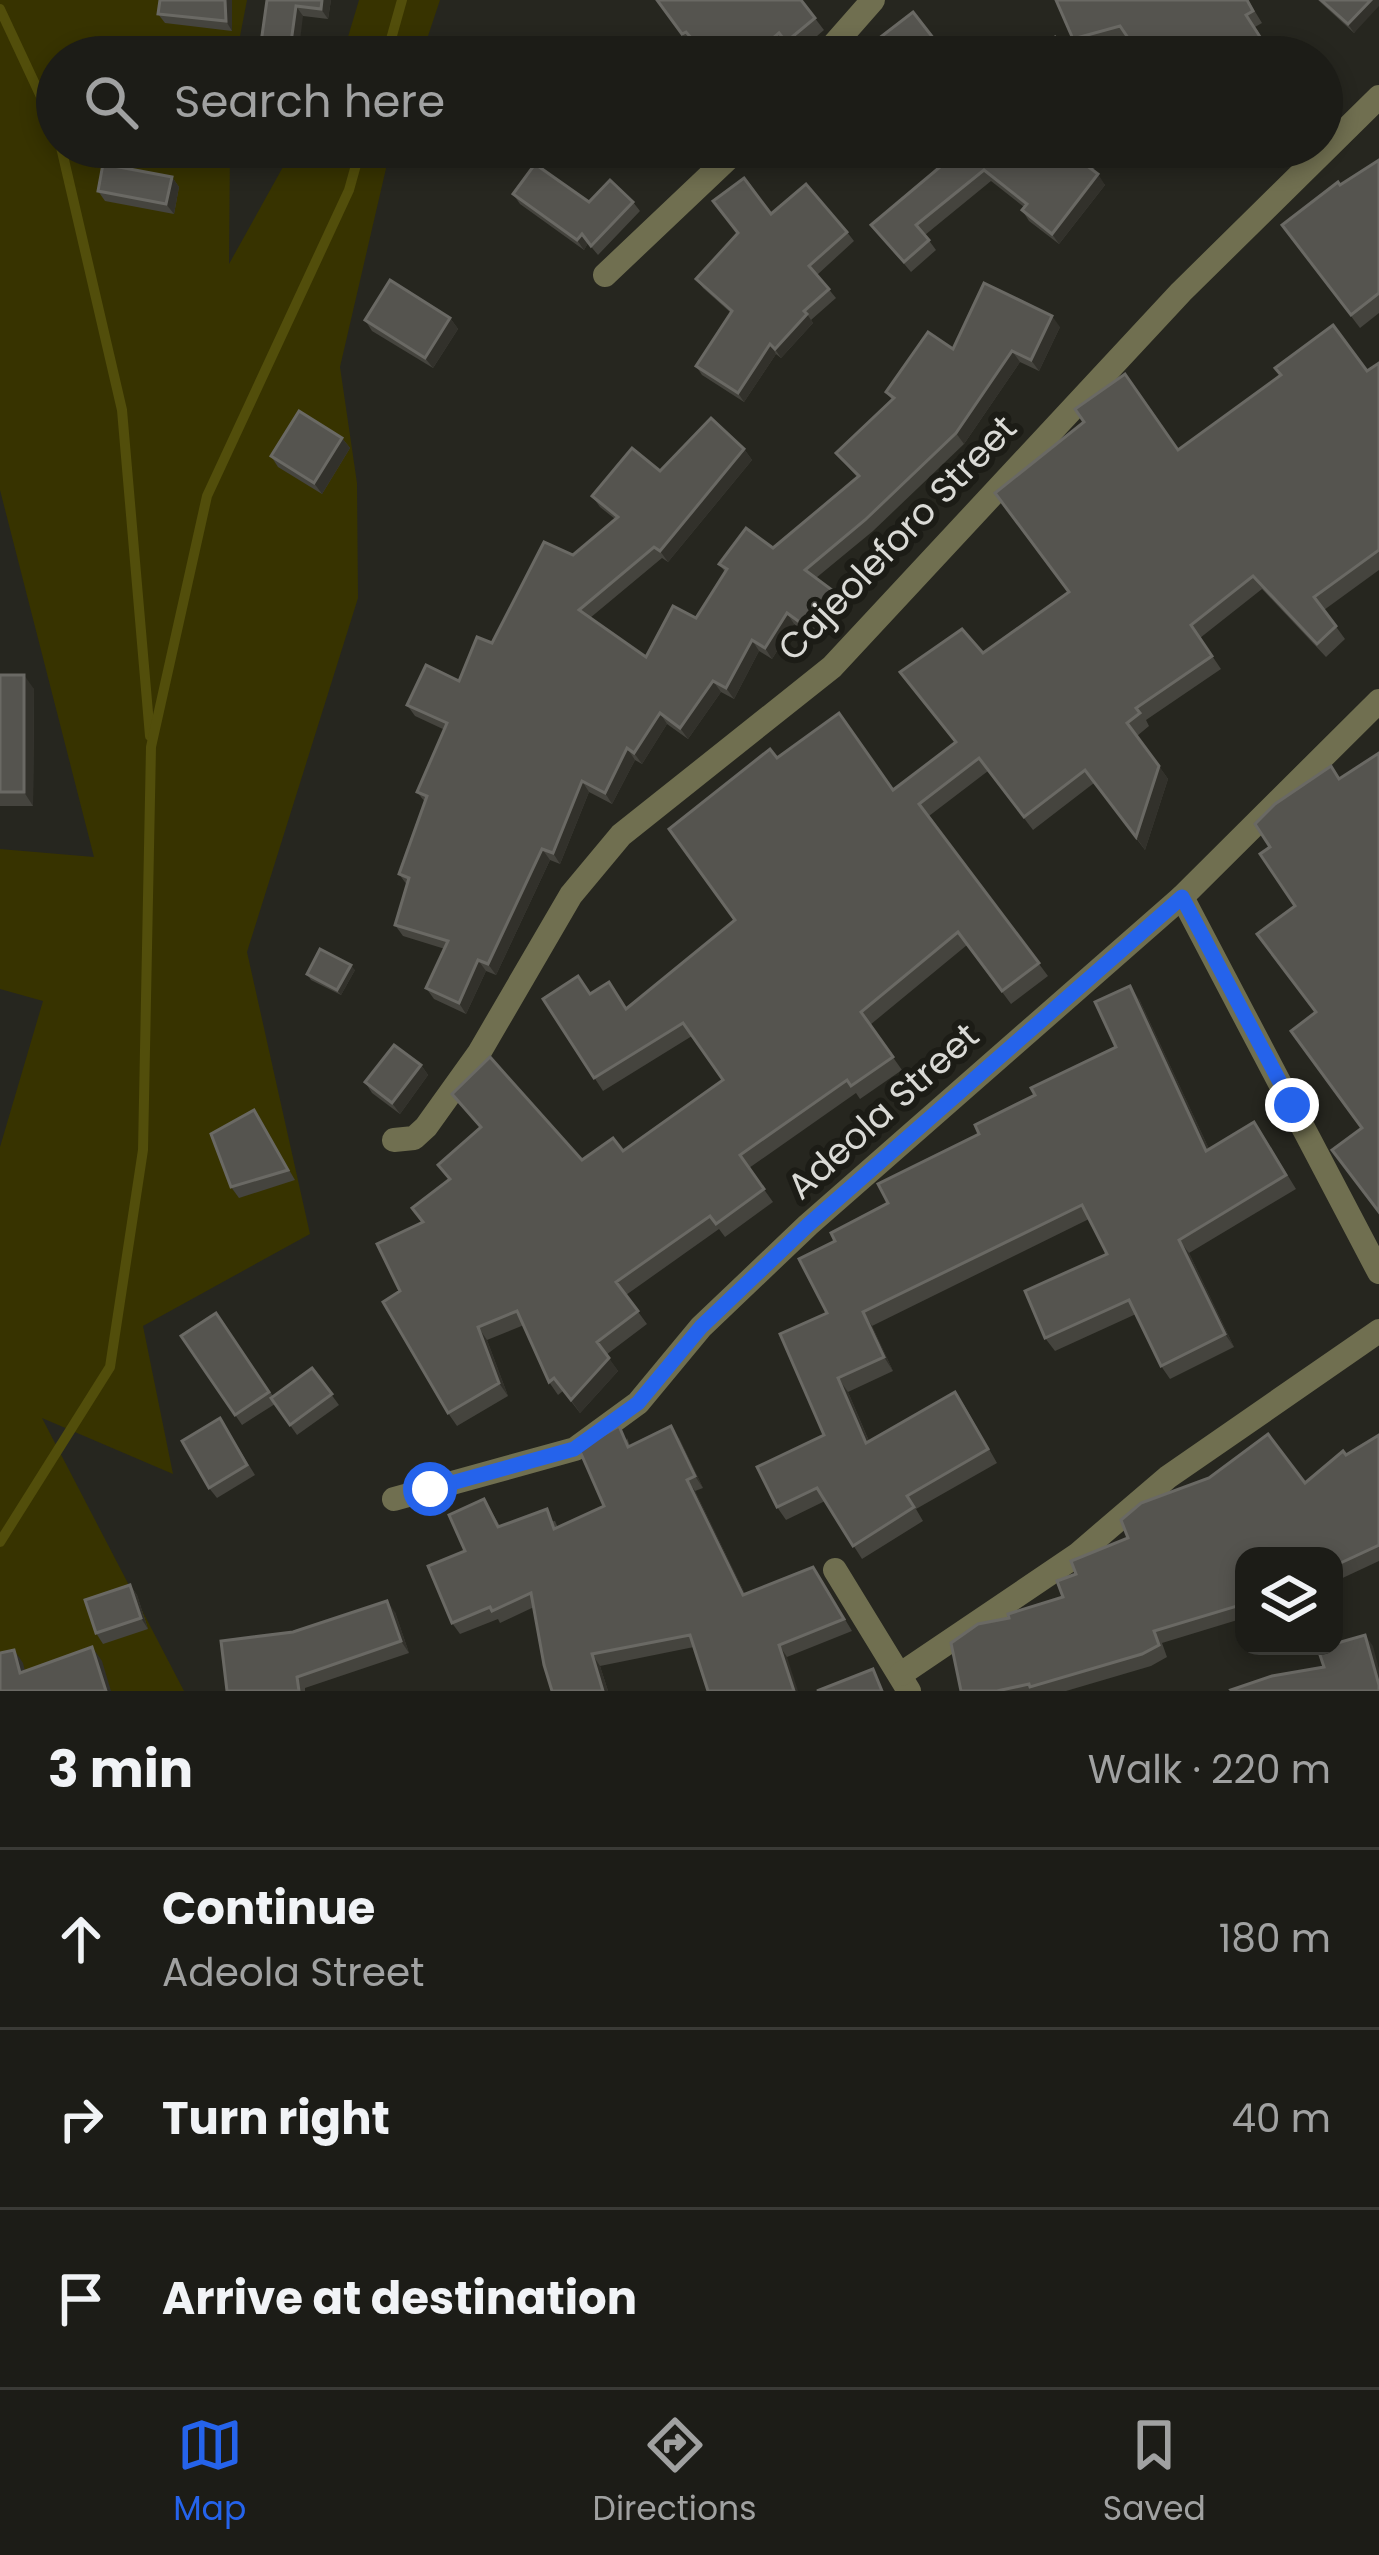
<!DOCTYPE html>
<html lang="en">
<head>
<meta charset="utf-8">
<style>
  body { margin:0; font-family:Poppins,sans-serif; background:#292924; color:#f1f3f6 }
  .controls { position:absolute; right:36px; bottom:36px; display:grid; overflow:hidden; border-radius:24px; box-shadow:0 6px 18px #0003 }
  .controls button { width:108px; height:108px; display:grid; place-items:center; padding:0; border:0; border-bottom:3px solid #3a3a36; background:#1c1c17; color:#f1f3f6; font:60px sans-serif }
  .stop { position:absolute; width:36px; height:36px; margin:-27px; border:9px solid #2563eb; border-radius:50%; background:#fff }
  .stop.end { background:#2563eb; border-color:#fff; box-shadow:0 3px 12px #0008 }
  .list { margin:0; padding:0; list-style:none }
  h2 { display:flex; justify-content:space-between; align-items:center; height:156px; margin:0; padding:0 48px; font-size:51px }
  h2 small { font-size:39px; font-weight:400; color:#a0a1a1 }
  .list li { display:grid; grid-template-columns:78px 1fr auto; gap:36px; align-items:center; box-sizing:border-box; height:180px; padding:0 48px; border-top:3px solid #3a3a36 }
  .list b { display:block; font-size:45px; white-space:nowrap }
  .list p { margin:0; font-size:39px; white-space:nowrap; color:#a0a1a1 }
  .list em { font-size:39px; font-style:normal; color:#a0a1a1 }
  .icon { flex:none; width:66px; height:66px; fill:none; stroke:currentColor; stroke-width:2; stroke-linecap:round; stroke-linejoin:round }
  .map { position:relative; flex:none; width:1379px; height:1691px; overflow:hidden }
  .search { position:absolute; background:#1c1c17; box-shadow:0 6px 18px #0003; left:36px; right:36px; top:36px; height:132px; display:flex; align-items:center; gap:30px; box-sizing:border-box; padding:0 42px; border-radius:66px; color:#a0a1a1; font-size:45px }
  .sheet { height:696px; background:#1c1c17 }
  nav { display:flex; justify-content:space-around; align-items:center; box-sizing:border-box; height:168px; border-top:3px solid #3a3a36; background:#1c1c17; font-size:33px; color:#a0a1a1 }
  nav a { display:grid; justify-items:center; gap:6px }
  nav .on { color:#2563eb }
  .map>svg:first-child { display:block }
  .green { fill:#373300 }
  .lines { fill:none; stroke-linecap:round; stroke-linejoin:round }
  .stream { stroke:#524e0b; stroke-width:10 }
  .minor { stroke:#706f50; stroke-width:24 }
  .wall { fill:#45443e }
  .shaded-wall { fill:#32312b }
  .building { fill:#55544f; stroke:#6a6964; stroke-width:3 }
  .route { stroke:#2563eb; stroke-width:15 }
  .labels { text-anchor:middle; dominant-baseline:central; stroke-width:12; stroke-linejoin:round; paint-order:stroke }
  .street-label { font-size:36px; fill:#dadad6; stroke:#1c1c16 }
</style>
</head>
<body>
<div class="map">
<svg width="1379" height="1691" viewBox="0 0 1379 1691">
  <rect width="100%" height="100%" fill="#26261f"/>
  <g class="green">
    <polygon points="0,0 247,0 236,57 57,57 57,147 230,147 229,264 294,147 391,147 340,367 357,483 358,598 247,952 310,1234 143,1326 173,1474 42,1418 184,1691 0,1691 0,1147 43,1001 0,989 0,849 94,857 0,490"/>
    <polygon points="359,0 440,0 421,57 342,57"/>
  </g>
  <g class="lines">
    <g class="stream">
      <polyline points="0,9 57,131"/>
      <polyline points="386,57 402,0"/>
      <polyline points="61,147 122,410 150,736"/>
      <polyline points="0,1542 110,1367 143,1150 151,747 207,496 349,190 361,147"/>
    </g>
    <g class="minor">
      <polyline points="823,57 873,0"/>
      <polyline points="605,275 740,147"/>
      <polyline points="1182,897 1379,1272"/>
      <polyline points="394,1140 414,1138 426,1127 479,1053 571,895 621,835 832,667 1181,292 1379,97"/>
      <polyline points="394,1499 575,1449 638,1403 701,1327 808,1225 1182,897 1379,701"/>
      <polyline points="835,1570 909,1691"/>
      <polyline points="901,1674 1077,1555 1168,1477 1379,1331"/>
    </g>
  </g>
  <g class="wall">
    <polygon points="232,0 232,31 165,23 158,14"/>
    <polygon points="267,0 331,0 328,19 303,16"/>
    <polygon points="656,0 801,0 824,30 795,55 788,46 775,57 706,57 695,44 691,47"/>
    <polygon points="1056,0 1248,0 1262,23 1255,27 1274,57 1141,57 1128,38 1081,51 1073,39"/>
    <polygon points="1318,0 1379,0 1354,33"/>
    <polygon points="956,147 1125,147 1092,170 1105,185 1059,244 1029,221 1022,210 1024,207 991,181 925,235 936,250 911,272 871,225 959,151"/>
    <polygon points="1379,160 1379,313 1360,328 1282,225"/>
    <polygon points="172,177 179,187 174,214 105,201 98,191"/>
    <polygon points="513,194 589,202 633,202 640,211 598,255 588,243 584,250 520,204"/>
    <polygon points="771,214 847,232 854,241 817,275 836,298 811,320 813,323 781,358 776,354 744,402 702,375 696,366 731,313 703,288 696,279"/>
    <polygon points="450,318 458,329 433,368 372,331 365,320"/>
    <polygon points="1060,327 1039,371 1020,362 964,444 873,531 816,578 840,601 813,637 794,624 772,659 759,651 734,699 721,692 688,739 667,724 642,764 635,760 612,804 589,792 560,864 550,860 496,975 486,971 466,1014 434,999 426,988 445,949 403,936 395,925 407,885 399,874 425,802 417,792 445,730 415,716 407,705 459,681 573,555 615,519 600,507 592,496 660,471 744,449 752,460 668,562 662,558 590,618 646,657 696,618 725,572 719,564 773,548 857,477 836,453 892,400 886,392 953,349"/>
    <polygon points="1379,363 1379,570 1324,610 1345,639 1326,657 1262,589 1200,638 1221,669 1146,720 1149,726 1137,736 1168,779 1145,850 1094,783 1033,830 988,771 929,816 1048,976 1011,1004 967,945 870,1025 902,1070 860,1099 856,1093 749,1168 773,1202 725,1237 719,1229 626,1295 647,1324 606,1355 618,1371 580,1413 563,1391 558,1395 549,1382 524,1325 487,1340 508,1396 457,1426 448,1413 400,1291 422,1223 449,1180 438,1165 480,1128 452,1094 582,1160 623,1151 723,1080 692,1036 603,1091 543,999 590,994 627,1009 735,920 777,758 893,790 955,742 900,672 983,653 1069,592 1178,450 1367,371"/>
    <polygon points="342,438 350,448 322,494 278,467 271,456"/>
    <polygon points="0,675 34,689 33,806 0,806"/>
    <polygon points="355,970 341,995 311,980 307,974"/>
    <polygon points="1139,999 1209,1149 1263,1135 1296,1189 1189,1253 1234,1347 1170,1379 1161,1366 1136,1314 1055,1351 1045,1338 1107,1254 1089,1219 872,1326 893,1371 848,1392 869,1441 964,1405 997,1463 916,1509 923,1521 862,1559 825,1501 786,1520 777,1507 824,1435 827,1313 835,1241 979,1134 1035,1095 1116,1047"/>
    <polygon points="421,1065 428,1075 400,1114 372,1093 365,1082"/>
    <polygon points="254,1110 295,1180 239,1198 231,1187"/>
    <polygon points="216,1313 273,1396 312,1368 339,1405 297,1435 275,1404 242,1425 181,1336"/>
    <polygon points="220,1418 255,1475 217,1498 209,1488"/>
    <polygon points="1379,1435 1379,1561 1334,1582 1334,1556 1244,1556 1244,1618 1162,1643 1167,1657 1151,1666 1066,1691 961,1691 1009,1618 1063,1597 1305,1483"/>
    <polygon points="627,1438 630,1446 679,1438 703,1488 695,1491 745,1594 821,1579 852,1631 787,1657 694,1647 600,1666 608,1691 552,1691 534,1607 500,1623 498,1619 460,1634 452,1623 465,1551 484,1499 500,1526 555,1521 558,1528 604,1506"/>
    <polygon points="130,1585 137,1595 148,1629 103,1644 96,1633"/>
    <polygon points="395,1612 409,1653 305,1688 305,1691 227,1691 293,1632"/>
  </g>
  <g class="shaded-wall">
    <polygon points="225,0 232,0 232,31 226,21"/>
    <polygon points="322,0 331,0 328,19 321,9"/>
    <polygon points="1371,0 1379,0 1379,6 1354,33 1348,24"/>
    <polygon points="296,6 303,16 298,57 289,57"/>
    <polygon points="1098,174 1105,185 1059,244 1052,234"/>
    <polygon points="172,177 179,187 174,214 166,204"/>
    <polygon points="582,234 588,243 584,250 577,240"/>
    <polygon points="807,314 813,323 781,358 775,349"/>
    <polygon points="1052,316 1060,327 1039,371 1031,360"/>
    <polygon points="450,318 458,329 433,368 425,358"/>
    <polygon points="770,344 776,354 744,402 738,393"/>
    <polygon points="1012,351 1020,362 964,444 956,433"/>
    <polygon points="342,438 350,448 322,494 314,483"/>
    <polygon points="744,449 752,460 668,562 660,551"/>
    <polygon points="832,590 840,601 813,637 805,626"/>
    <polygon points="787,613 794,624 772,659 765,648"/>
    <polygon points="752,640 759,651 734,699 726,688"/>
    <polygon points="24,675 34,689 33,806 24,792"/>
    <polygon points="713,681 721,692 688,739 680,728"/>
    <polygon points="660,713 667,724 642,764 634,753"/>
    <polygon points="627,748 635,760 612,804 605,793"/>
    <polygon points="1159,766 1168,779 1145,850 1136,837"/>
    <polygon points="582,781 589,792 560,864 553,853"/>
    <polygon points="542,849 550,860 496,975 488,964"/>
    <polygon points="478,960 486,971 466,1014 459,1003"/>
    <polygon points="351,965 355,970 341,995 337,990"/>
    <polygon points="1130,986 1139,999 1216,1164 1206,1151"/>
    <polygon points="421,1065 428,1075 400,1114 392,1103"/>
    <polygon points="1179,1240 1189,1253 1234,1347 1225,1334"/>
    <polygon points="863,1312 872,1326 893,1371 884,1357"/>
    <polygon points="478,1327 487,1340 508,1396 499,1383"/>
    <polygon points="609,1358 618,1371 580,1413 571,1400"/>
    <polygon points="838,1378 848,1392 875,1456 866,1443"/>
    <polygon points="671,1426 679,1438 703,1488 695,1476"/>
    <polygon points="687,1480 695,1491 751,1606 743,1595"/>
    <polygon points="130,1585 137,1595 148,1629 141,1618"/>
    <polygon points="387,1601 395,1612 409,1653 401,1641"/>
    <polygon points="1365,1635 1373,1646 1379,1669 1379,1685"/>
    <polygon points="779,1645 787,1657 798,1691 794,1691"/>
    <polygon points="92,1647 102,1661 111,1691 106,1691"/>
    <polygon points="14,1650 23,1663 29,1687 20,1673"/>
    <polygon points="592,1654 600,1666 608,1691 603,1691"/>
  </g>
  <g class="building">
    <polygon points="160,0 225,0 226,21 158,14"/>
    <polygon points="267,0 322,0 321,9 296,6 289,57 259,57"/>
    <polygon points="657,0 801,0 815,18 786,42 779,33 751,57 708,57 686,32 682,34"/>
    <polygon points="1056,0 1247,0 1253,11 1246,15 1273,57 1189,57 1188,54 1183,57 1141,57 1120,26 1073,39"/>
    <polygon points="1321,0 1371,0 1348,24"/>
    <polygon points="913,12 948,57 892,57 878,39"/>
    <polygon points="1055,37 1070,57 1026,57"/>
    <polygon points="956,147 1103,147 1082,162 1098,174 1052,234 1022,210 1027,204 984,170 916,225 929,240 904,262 871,225 959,151"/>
    <polygon points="1379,160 1379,293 1351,315 1282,225 1338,182 1340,185"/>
    <polygon points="103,164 172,177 166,204 98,191"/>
    <polygon points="535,164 589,202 610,180 633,202 591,246 582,234 577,240 513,194"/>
    <polygon points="744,178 771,214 806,184 847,232 809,266 829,289 804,311 807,314 775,349 770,344 738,393 696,366 732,311 696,279 738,233 713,201"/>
    <polygon points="390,280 450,318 425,358 365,320"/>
    <polygon points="984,283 1052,316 1031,360 1012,351 956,433 865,520 805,570 832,590 805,626 787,613 765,648 752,640 726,688 713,681 680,728 660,713 634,753 627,748 605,793 582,781 553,853 542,849 488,964 478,960 459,1003 426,988 448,941 395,925 409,878 399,874 427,796 417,792 447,723 407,705 426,665 459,681 477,637 492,643 544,542 573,555 618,517 592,496 632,448 660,471 711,418 744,449 660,551 654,547 579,610 646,657 673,606 696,618 727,569 719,564 746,528 773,548 859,476 836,453 894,398 886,392 928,332 953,349"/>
    <polygon points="1333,325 1367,371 1379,363 1379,550 1314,597 1336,626 1317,644 1253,576 1191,625 1212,656 1136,708 1140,713 1127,723 1159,766 1136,837 1085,770 1024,817 979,758 919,804 1039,963 1002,991 958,932 861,1012 893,1057 851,1086 847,1080 740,1155 764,1189 716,1224 710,1216 616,1282 638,1311 597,1342 609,1358 571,1400 554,1378 549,1382 517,1311 478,1327 499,1383 448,1413 383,1302 400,1291 377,1244 423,1222 412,1208 450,1179 438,1165 481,1127 452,1094 490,1057 582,1160 613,1138 623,1151 723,1080 683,1023 594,1078 543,999 578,976 590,994 609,982 626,1009 735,920 669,829 770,749 777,758 839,713 893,790 956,742 900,672 962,629 983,653 1069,592 995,493 1084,422 1075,409 1125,374 1178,450 1281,375 1275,368"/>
    <polygon points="299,411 342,438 314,483 271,456"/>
    <rect x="0" y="675" width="24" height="117"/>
    <polygon points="1379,753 1379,1212 1332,1150 1362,1128 1291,1031 1316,1012 1257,934 1295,906 1260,854 1270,847 1255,824 1275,804 1331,766 1339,779"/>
    <polygon points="320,949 351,965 337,990 307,974"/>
    <polygon points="1130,986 1206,1151 1254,1122 1286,1175 1179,1240 1225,1334 1161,1366 1129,1300 1045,1338 1025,1291 1107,1254 1082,1205 863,1312 884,1357 838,1378 866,1443 955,1392 988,1449 907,1496 914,1507 853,1546 817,1488 777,1507 757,1467 824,1435 780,1334 827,1313 799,1259 835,1241 831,1233 888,1203 878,1184 979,1134 975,1125 1035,1095 1031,1088 1116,1047 1095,1002"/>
    <polygon points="394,1045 421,1065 392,1103 365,1082"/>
    <polygon points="254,1110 288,1170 231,1187 211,1134"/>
    <polygon points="216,1313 269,1392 235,1415 181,1336"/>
    <polygon points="312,1368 332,1394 290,1425 271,1398"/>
    <polygon points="220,1418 247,1465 209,1488 182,1441"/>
    <polygon points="619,1426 628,1447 671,1426 695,1476 687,1480 743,1595 813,1567 844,1619 779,1645 794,1691 708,1691 690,1635 592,1654 603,1691 552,1691 544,1665 531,1593 492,1611 490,1607 452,1623 428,1566 465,1551 449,1515 484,1499 498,1527 547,1509 554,1529 604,1506 579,1449"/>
    <polygon points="1268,1434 1305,1483 1343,1451 1346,1455 1379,1435 1379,1545 1334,1566 1334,1556 1244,1556 1244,1604 1154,1631 1159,1645 1142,1654 1030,1687 1029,1684 997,1691 961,1691 951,1643 978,1624 1009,1618 1008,1614 1063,1597 1057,1581 1076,1574 1071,1561 1128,1538 1121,1520 1141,1503 1209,1478"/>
    <polygon points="130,1585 141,1618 96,1633 85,1600"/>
    <polygon points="387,1601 401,1641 297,1677 299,1691 227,1691 221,1641 293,1632"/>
    <polygon points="1365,1635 1379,1685 1379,1691 1232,1691 1231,1690 1272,1676 1324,1667 1318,1649 1334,1646 1334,1644"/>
    <polygon points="92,1647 106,1691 0,1691 0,1653 14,1650 20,1673"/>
    <polygon points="873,1669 882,1691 817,1691"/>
  </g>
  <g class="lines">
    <polyline class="route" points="430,1489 574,1449 638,1403 701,1327 808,1225 1182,897 1292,1105"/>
  </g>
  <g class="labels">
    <g class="street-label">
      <text transform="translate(897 538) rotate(-46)">Cajeoleforo Street</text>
      <text transform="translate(883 1111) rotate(-42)">Adeola Street</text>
    </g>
  </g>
</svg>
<div class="controls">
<button><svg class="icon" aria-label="layers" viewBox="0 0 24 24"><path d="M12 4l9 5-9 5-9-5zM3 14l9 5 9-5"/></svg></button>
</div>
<div class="stop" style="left:430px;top:1489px"></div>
<div class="stop end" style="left:1292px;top:1105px"></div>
<div class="search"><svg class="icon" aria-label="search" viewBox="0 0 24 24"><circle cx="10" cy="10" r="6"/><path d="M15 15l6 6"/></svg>Search here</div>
</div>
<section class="sheet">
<h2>3 min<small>Walk · 220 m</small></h2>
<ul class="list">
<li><svg class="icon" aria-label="ahead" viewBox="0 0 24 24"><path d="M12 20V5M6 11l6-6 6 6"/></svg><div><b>Continue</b><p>Adeola Street</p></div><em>180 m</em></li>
<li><svg class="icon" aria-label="right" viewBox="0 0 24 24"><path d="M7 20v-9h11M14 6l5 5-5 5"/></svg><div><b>Turn right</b></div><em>40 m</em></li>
<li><svg class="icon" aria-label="arrive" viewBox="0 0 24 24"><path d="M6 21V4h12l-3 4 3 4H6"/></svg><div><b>Arrive at destination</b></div></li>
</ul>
</section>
<nav>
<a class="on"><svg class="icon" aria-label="map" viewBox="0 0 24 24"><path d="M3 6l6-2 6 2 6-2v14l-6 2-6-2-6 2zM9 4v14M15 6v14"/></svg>Map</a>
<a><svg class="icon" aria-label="directions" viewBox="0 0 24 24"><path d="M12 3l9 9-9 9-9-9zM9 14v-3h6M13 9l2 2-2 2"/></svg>Directions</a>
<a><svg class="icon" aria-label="saved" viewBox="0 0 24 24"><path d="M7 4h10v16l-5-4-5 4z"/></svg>Saved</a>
</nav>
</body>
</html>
